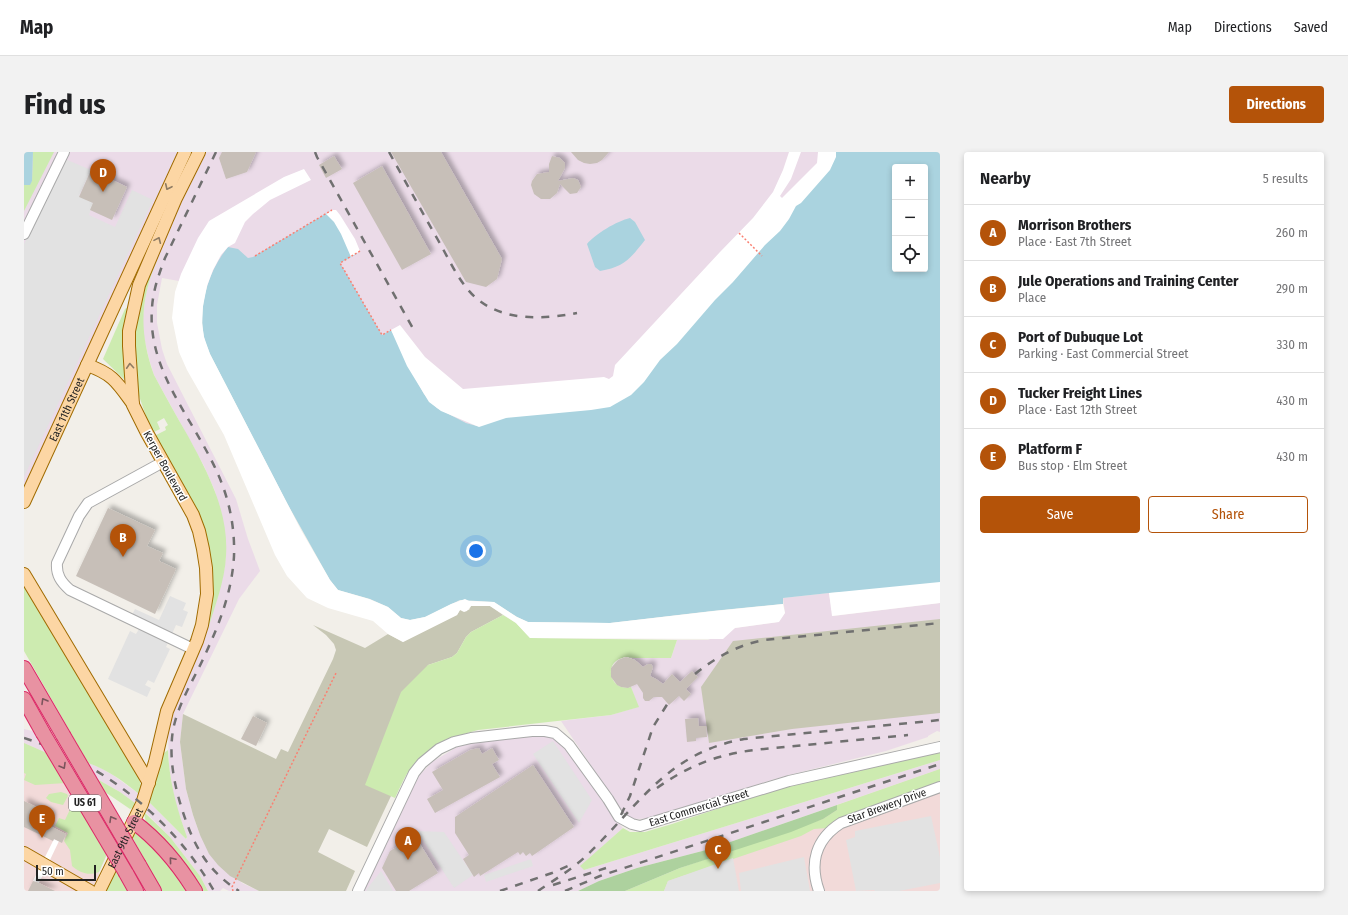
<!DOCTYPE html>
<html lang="en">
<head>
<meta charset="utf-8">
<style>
  body { margin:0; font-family:"Fira Sans Condensed",sans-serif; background:#f2f2f2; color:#202124 }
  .controls { position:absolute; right:12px; top:12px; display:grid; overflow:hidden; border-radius:4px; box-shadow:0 2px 6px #0003 }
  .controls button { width:36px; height:36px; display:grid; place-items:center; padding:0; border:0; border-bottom:1px solid #e0e0e0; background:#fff; color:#202124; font:20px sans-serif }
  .scale { position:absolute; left:12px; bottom:10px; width:60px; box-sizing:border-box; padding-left:4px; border:2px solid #222; border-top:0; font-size:11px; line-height:14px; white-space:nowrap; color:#222; -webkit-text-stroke:3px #fff; paint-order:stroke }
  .you { position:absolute; left:452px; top:399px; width:14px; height:14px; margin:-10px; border:3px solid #fff; border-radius:50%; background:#1a73e8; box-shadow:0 0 0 6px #1a73e833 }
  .badge { display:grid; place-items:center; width:26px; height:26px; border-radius:50%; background:#b45309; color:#fff; font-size:13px; font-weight:700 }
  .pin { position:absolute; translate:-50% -33px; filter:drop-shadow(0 1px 2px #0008) }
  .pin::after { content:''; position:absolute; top:21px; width:14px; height:12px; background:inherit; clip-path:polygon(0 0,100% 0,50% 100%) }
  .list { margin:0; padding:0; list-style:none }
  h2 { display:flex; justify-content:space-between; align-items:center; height:52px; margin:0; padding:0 16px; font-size:17px }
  h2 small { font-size:13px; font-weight:400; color:#757577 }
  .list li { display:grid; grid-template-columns:26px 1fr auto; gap:12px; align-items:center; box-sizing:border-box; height:56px; padding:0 16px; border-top:1px solid #e0e0e0 }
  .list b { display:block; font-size:15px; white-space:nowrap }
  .list p { margin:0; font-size:13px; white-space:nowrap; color:#757577 }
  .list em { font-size:13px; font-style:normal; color:#757577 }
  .actions { display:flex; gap:8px; padding:12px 16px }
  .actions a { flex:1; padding:9px 0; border:1px solid #b45309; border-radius:4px; text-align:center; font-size:14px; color:#b45309 }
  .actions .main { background:#b45309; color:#fff }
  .icon { flex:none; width:22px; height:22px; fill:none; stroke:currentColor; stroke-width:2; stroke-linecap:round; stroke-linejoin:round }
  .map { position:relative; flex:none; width:916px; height:739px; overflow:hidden; border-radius:4px }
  header { display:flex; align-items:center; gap:24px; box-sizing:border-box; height:56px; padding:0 20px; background:#fff; border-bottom:1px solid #e0e0e0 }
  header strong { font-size:19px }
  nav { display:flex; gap:22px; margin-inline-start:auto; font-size:14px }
  .intro { display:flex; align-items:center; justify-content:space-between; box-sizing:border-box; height:96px; padding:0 24px }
  h1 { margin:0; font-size:28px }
  .button { padding:10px 18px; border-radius:4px; background:#b45309; color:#fff; font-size:14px; font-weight:700 }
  main { display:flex; gap:24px; padding:0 24px }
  aside { flex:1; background:#fff; border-radius:4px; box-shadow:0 2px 6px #0003 }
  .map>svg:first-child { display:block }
  .commercial { fill:#f2dad9 }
  .industrial { fill:#ebdbe8 }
  .construction { fill:#c7c7b4 }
  .grass { fill:#cdebb0 }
  .forest { fill:#add19e }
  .parking { fill:#e2e2e2 }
  .water { fill:#aad3df; fill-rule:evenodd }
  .pier { fill:#fff }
  .building { fill:#c7bfb8; filter:url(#shadow) }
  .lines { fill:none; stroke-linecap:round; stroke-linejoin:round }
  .minor-casing { stroke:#a9a9a9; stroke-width:12 }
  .major-casing { stroke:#a06b00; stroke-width:14 }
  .highway-casing { stroke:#dc2a67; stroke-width:16 }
  .path { stroke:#fa8072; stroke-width:1.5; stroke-dasharray:2 2; stroke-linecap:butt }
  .minor { stroke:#fff; stroke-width:10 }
  .major { stroke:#fcd6a4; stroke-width:12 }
  .highway { stroke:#e892a2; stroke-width:14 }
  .rail { stroke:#707070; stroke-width:2.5; stroke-dasharray:8 8; stroke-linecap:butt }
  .highway-bridge-casing { stroke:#dc2a67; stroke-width:16; stroke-linecap:butt }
  .highway-bridge { stroke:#e892a2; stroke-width:14 }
  .oneway { stroke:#8f7c63 }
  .oneway2 { stroke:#7b545c }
  .labels { text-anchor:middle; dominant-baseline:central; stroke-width:3; stroke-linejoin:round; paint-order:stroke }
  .shield { fill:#fff; stroke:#646464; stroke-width:1 }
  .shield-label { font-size:10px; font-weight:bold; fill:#222 }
  .street-label { font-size:11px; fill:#222; stroke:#fff }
</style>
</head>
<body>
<header>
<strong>Map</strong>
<nav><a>Map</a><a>Directions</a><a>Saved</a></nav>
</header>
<div class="intro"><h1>Find us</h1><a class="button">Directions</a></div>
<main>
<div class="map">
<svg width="916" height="739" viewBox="0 0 916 739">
  <defs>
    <filter id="shadow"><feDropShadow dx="3.5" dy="-3.5" stdDeviation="2" flood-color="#0004"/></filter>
  </defs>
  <rect width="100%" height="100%" fill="#f2efe9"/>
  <g class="commercial">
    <polygon points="0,591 25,602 83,702 75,720 73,739 0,739"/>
    <polygon points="916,617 916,739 601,739 813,658 813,653"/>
  </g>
  <g class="industrial">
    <polygon points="9,0 808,0 612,233 453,274 442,271 413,256 400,242 383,211 367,178 358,183 316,111 332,102 183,134 138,126 133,153 133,171 138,197 143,212 212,347 224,387 236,419 215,447 159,562 156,590 162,637 169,663 176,683 218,731 235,739 205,739 199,736 196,739 184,739 176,724 146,685 120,659 124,649 162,687 163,686 152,653 148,634 145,614 144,578 147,563 184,477 200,419 202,403 191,339 180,314 130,223 125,207 119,181 119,164 121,148 126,123 103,113 0,334 0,33 6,33"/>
    <polygon points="805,441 809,464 916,451 916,580 913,579 904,584 904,585 862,599 761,624 624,666 615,667 604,666 595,655 537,569 587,563 614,555 607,535 615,529 615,511 607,506 647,506 653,488 684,488 711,476 754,470 761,461 759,446"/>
    <polygon points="0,577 13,580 25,602 0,591"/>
    <polygon points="524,583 536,587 578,646 589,665 599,676 579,694 560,718 916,608 916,617 686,697 613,716 575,729 554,739 340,739 393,626 408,610 433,595 443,592 460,589"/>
    <polygon points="64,611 75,615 89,623 115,642 111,651 96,640 73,627"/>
  </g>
  <g class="construction">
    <polygon points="447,454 466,454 479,463 447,480 442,485 433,501 428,505 404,513 367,644 343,695 305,677 294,700 331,719 322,739 235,739 206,724 194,713 185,702 176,683 169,663 162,637 156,590 159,562 252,607 257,597 264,600 309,507 312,498 310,492 302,483 289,473 341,496 364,482 379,490 433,463 436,458 445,458"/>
    <polygon points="916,467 916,561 768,577 685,591 677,535 709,489"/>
  </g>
  <g class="grass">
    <polygon points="9,0 30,0 0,59 0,33 2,33 8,29"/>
    <path d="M129,106L133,108C116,149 115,180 130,223C141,243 152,264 164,284C184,321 205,360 202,404C201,428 191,454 184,477L187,421L130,284L142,278L141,275L144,273L140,266L133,270L136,277L128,281L115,244L109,202L111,163Z"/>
    <polygon points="104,155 105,156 102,229 79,207 101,157"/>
    <path d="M0,435L115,626L117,634L115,642C99,629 84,618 64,611L0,499Z"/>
    <path d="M479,463L492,471L506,486L653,488L647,506C635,506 622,506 610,506C606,506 602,504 598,506C579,511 586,540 607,535L615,555L587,563L454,578C429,585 403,594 387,616C380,625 376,636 371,646L341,633L377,540L404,513L428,505L433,501L442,485L447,480Z"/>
    <polygon points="0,591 25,602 42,631 11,633 0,628 2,622 0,621"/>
    <path d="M144,598C145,629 153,657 163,685L162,687L124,649L140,601Z"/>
    <polygon points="916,599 916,608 560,718 556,714 599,676 606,680 621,680 648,672 756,636"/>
    <polygon points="916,617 916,630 815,666 803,676 790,677 777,684 644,729 640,739 601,739 656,716 799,667 813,658 813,653"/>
    <polygon points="73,627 96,640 111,651 109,656 106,657 81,640"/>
    <polygon points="37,640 43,642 44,644 39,653 27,650 22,646 25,642"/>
    <path d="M51,647L83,702L75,720C65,724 56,721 48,714L46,698L40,689L44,681L31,674L35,666L41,668Z"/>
    <polygon points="120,660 146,685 176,724 184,739 177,739 122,672"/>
    <polygon points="111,682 115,682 137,700 164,739 138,739 108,685"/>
    <polygon points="92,717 104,739 81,739"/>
  </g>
  <polygon class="forest" points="813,653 813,658 799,667 767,680 656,716 601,739 554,739 575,729 613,716 686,697"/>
  <g class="parking">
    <polygon points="41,7 67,18 55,44 69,51 65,63 91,75 108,38 129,48 0,325 0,92"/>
    <polygon points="146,444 162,451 159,458 164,460 158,475 152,473 142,495 146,497 130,531 124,528 121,533 127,536 123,545 84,527 106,479 112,482 115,477 104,471 111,457 135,468"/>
    <polygon points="529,589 568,648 555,671 509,602"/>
    <polygon points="907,664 916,705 916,731 875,739 851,739 850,738 832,739 822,688 831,685 831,679"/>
    <polygon points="393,679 420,680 449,723 430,736"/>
    <polygon points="780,705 786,739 717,739 715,721"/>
    <polygon points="709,706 715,739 640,739 644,729"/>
    <polygon points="507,707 509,714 462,730 460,723"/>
    <polygon points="357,719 369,739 343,739 342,738"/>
  </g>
  <g class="water">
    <polygon points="0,0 9,0 8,29 6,33 0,33"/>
    <path d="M808,0H916V435L805,441L759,446V452L688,459L586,471L504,470L493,465L470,450L436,448L401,465L386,468L377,466L364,455L346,447L314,438L306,428L263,351L186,202C184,196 181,191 180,185C174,154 184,119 204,95L214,97L224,106L229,105L308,58L333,102L316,111L358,183L367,178L381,201L383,211L400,242L413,256L442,271L453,274L481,263L563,257ZM871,15H901V117H871Z"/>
    <path d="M606,66L611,70L621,88C606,107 600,115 576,119L571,115L563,92C571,82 593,69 606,66Z"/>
  </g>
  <g class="pier">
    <polygon points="765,0 777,0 767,27 756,44 758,46 793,11 794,0 812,0 812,5 806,18 777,51 772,54 765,67 756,79 741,93 709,130 691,148 653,192 636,208 620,230 607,243 586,255 567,258 482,266 455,275 417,259 405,250 383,214 367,178 376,173 401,205 439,237 580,225 585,227 589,224 591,213 696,100 729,66 749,40 759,18"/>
    <polygon points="280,17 287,28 246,48 229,62 221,70 211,91 204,95 197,103 189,118 183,134 179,154 178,171 180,185 186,202 277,378 306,428 314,438 345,447 364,455 377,466 386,468 401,465 427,452 441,447 445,449 470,450 493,465 504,470 586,471 690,459 759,452 761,461 755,470 711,476 699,487 506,486 492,471 466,454 447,454 443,459 440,460 436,458 433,463 379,490 364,482 349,469 304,456 283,446 263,424 251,403 200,283 163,218 155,200 148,166 151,140 157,122 174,86 185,69 260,25"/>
    <polygon points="308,58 312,58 316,63 331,87 336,99 327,105 317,82 310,70 302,62"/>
    <polygon points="916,430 916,451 808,464 805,441"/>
    <polygon points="30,687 35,689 15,731 9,729"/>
  </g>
  <g class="building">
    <polygon points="198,0 232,0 223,20 202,27 195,6"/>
    <polygon points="367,0 417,0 478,107 473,127 462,135 442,130"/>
    <polygon points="547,0 585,0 578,8 573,11 566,12 560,11 554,8"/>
    <polygon points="310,4 318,17 302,26 295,13"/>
    <polygon points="528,4 536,6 541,11 541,16 534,29 549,26 554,28 557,35 553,41 546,42 536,32 533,41 526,47 517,47 510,42 507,33 508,29 513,22 525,20 525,12"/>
    <polygon points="358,14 407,102 378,118 329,31"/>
    <polygon points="67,18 103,35 88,68 66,58 69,51 55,45"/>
    <polygon points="84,356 131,378 123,394 139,401 135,409 152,417 131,462 52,424"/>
    <polygon points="602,505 611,508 619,515 624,512 627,512 629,515 626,524 632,527 639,532 648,522 656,530 668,519 674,525 662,537 667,542 660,549 655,544 645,553 638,545 630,545 625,549 621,549 619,546 619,541 613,532 604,536 597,535 593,533 587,525 587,516 594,508"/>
    <polygon points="229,564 243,571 232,594 217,587"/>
    <polygon points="674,566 675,574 682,574 683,585 672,586 672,589 663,590 661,567"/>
    <polygon points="455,596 458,602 468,596 475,608 468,612 476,625 411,661 403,647 419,638 408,620 446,598"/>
    <polygon points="509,613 550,675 508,704 506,701 502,704 499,700 496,703 494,700 456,724 455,721 450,725 439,707 445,703 431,681 431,665"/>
    <polygon points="0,649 29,663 24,673 42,682 38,691 30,687 29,689 0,675"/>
    <polygon points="391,684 414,721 385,739 372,739 358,716 366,699"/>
    <polygon points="9,729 15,731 31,739 4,739"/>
  </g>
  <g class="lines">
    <g class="minor-casing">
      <g id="minor">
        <polyline points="0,82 40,0"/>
        <path d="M139,310L64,351L55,364L33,411C32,423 37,430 46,438L169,497"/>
        <polyline points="334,739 390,621 398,611 415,597 430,590 447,586 508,579 521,579 531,581 545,593 584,647 595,665 608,672 616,674 765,629 916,595"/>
        <path d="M795,739C785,711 792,687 817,671L916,635"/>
      </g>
    </g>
    <g class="major-casing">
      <g id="major">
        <path d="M63,213C89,222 93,230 109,252"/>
        <path id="s1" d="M0,350L161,0"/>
        <polyline points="0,422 125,631"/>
        <polyline points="0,701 66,739"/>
        <path id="s2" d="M75,739L118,652L131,610L143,559L173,489L178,473L183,442L182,416L179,397L175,379L169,363L123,281L109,253L105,194V179L115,133L152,46L175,0"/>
      </g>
    </g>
    <g class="highway-casing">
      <g id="highway">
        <polyline points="0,516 39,583"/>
        <polyline points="0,547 19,581"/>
        <path d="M110,670C134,688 155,713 171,739"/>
        <polyline points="115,713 130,739"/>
        <polyline points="102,721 112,739"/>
      </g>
    </g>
    <g class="path">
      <polyline points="715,81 738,104"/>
      <polyline points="336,99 316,111 358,183 367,178"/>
      <polyline points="231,104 308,58"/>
      <polyline points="209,739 208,735 312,521"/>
    </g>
    <use href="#minor" class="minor"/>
    <use href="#major" class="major"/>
    <use href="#highway" class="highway"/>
    <g class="rail">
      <path d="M192,0L141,106C135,122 129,138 128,156C123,219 169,266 193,320C205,346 211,375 210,404C208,440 195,473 180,505C169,529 154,552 149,578C144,609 152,641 162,669C173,700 187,721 215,739"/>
      <polyline points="291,0 293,5 391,180"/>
      <path d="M365,0C381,29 397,58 414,88C425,107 435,131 452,146C480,170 520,167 553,161"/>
      <path d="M671,522C692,505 714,493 740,488L916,471"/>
      <path d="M0,586C78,610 150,668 190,739"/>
      <path d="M633,636C664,614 692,603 730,598L884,583"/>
      <polyline points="597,663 606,644 629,575 644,551"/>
      <polyline points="529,733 582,716"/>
      <polyline points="476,739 528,721 544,714"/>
      <path d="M514,739C530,728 547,718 561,705C614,655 642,601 720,587L916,568"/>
      <polyline points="541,739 576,724 916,612"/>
    </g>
    <g class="highway-bridge-casing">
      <g id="highway-bridge">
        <polyline points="19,581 102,721"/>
        <polyline points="39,583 115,713"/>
      </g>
    </g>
    <use href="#highway-bridge" class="highway-bridge"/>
  </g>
  <defs><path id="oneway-chevron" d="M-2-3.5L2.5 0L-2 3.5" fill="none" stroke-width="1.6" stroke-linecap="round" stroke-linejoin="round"/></defs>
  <g class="oneway">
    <use href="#oneway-chevron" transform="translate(144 35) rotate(115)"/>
    <use href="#oneway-chevron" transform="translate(134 88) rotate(-66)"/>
    <use href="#oneway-chevron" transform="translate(106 214) rotate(-94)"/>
  </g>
  <g class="oneway2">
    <use href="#oneway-chevron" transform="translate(20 549) rotate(-120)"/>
    <use href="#oneway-chevron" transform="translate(39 614) rotate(60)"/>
    <use href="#oneway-chevron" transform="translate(88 667) rotate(-120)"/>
    <use href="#oneway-chevron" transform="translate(148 708) rotate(-130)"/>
  </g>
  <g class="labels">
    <rect class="shield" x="45" y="643" width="32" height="16" rx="3"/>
    <g class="shield-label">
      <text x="61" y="651">US 61</text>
    </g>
    <g class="street-label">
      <text stroke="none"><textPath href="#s1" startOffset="102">East 11th Street</textPath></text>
      <text transform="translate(141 314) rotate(61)">Kerper Boulevard</text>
      <text transform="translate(863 654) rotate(-20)">Star Brewery Drive</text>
      <text transform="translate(675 656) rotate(-17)">East Commercial Street</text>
      <text stroke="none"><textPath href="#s2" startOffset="59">East 9th Street</textPath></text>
    </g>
  </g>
</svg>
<div class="controls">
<button>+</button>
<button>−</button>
<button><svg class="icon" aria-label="locate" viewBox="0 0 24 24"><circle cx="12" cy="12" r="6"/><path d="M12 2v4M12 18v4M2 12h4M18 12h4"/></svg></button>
</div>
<div class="scale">50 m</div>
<div class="you"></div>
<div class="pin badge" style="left:384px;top:708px">A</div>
<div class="pin badge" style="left:99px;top:405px">B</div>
<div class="pin badge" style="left:694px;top:717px">C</div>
<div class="pin badge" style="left:79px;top:40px">D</div>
<div class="pin badge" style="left:18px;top:686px">E</div>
</div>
<aside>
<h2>Nearby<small>5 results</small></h2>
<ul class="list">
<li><span class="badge">A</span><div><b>Morrison Brothers</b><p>Place · East 7th Street</p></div><em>260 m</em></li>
<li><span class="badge">B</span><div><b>Jule Operations and Training Center</b><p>Place</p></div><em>290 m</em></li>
<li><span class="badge">C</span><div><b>Port of Dubuque Lot</b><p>Parking · East Commercial Street</p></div><em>330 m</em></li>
<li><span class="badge">D</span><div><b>Tucker Freight Lines</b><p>Place · East 12th Street</p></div><em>430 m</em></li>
<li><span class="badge">E</span><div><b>Platform F</b><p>Bus stop · Elm Street</p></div><em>430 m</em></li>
</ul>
<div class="actions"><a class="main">Save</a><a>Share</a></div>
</aside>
</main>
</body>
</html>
